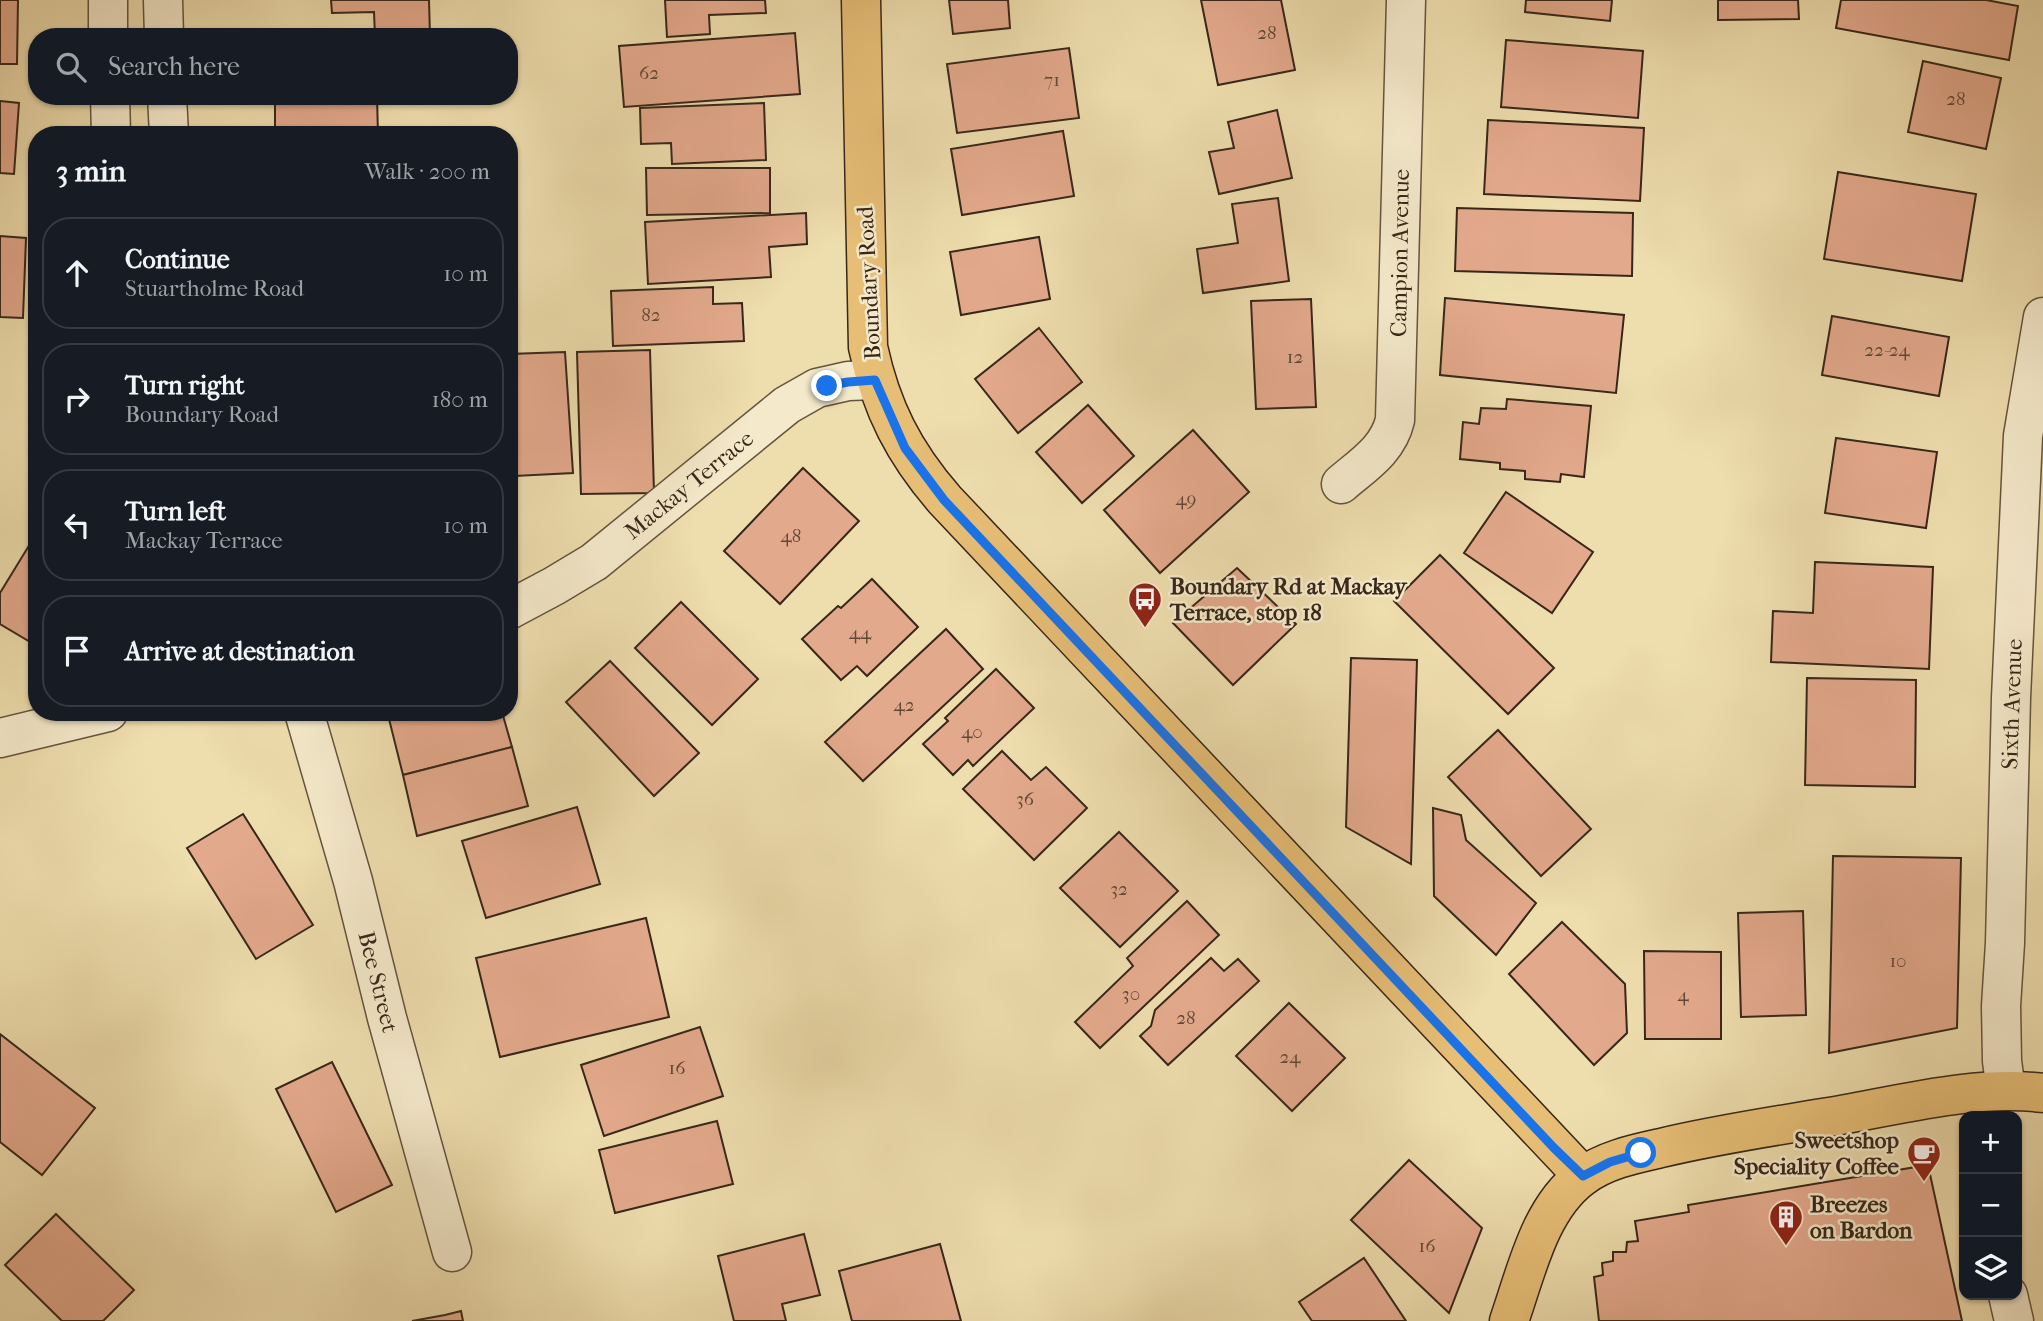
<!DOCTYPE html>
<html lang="en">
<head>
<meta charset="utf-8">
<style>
  body { margin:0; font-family:"IM FELL French Canon",serif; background:#242831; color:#f1f3f6 }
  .controls { position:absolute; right:21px; bottom:21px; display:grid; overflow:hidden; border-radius:14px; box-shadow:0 2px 5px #0004 }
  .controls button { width:63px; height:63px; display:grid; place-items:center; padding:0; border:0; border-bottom:2px solid #363941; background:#171b24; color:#f1f3f6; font:35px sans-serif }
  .stop { position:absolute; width:21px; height:21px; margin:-16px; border:5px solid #1a73e8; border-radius:50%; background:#fff }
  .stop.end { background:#1a73e8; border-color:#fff; box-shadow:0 2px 7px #0008 }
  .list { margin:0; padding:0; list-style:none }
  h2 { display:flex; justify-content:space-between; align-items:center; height:91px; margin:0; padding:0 28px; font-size:30px }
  h2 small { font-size:23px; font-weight:400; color:#9ea1a6 }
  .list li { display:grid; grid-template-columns:46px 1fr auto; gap:21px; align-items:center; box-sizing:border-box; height:112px; margin:0 14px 14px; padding:0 14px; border:2px solid #363941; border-radius:28px }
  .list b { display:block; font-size:26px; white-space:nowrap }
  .list p { margin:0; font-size:23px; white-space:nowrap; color:#9ea1a6 }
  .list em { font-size:23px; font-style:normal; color:#9ea1a6 }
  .icon { flex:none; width:38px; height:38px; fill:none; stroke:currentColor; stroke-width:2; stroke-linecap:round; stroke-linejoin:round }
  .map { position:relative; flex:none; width:2043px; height:1321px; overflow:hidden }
  .search { position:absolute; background:#171b24; box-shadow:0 2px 5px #0004; left:28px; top:28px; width:490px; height:77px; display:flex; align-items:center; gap:18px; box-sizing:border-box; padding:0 24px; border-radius:28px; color:#9ea1a6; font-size:26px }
  .panel { position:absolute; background:#171b24; box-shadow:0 2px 5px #0004; left:28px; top:126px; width:490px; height:595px; border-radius:28px }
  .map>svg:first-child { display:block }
  .building { fill:#e3a98c; stroke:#372719; stroke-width:2 }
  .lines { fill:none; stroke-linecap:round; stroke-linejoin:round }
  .minor-casing { stroke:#65543e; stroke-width:41 }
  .major-casing { stroke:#372719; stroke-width:41 }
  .minor { stroke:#f4e9ca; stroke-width:38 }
  .major { stroke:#e7be76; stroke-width:38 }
  .route { stroke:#1a73e8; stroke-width:9 }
  .labels { text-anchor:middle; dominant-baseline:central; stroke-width:5; stroke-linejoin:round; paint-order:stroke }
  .number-label { font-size:19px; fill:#624836 }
  .street-label { font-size:23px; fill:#372719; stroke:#f4e9ca }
  .poi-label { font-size:23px; font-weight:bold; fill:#372719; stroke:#f4e9ca; text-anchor:start }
</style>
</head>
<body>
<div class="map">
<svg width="2043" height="1321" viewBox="0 0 2043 1321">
  <rect width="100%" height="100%" fill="#eeddad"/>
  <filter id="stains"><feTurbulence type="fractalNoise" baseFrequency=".00286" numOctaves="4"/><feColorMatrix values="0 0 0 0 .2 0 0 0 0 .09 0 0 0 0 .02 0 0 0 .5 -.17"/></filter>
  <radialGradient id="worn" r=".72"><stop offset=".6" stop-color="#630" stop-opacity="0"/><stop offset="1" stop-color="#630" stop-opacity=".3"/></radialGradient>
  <g class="building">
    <polygon points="0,0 18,0 17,64 0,64"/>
    <polygon points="331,0 429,0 430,37 375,37 374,12 332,13"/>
    <polygon points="665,0 765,0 766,13 709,15 710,34 667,37"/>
    <polygon points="949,0 1008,0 1010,28 953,34"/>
    <polygon points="1201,0 1281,0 1295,70 1218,85"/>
    <polygon points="1526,0 1612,0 1610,21 1525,12"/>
    <polygon points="1718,0 1798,0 1799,19 1718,20"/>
    <polygon points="1841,0 1986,0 2018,6 2009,60 1836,28"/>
    <polygon points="795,33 800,94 624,107 619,46"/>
    <polygon points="1506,40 1643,51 1638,118 1501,107"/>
    <polygon points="1069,48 1079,118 957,133 947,64"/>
    <polygon points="1923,61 2001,78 1986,149 1908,132"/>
    <polygon points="275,96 377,96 378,135 275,135"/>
    <polygon points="0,101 19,103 14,174 0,173"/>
    <polygon points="764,103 766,160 672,164 671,143 641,144 640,108"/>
    <polygon points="1277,110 1292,178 1219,194 1209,152 1234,148 1228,122"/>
    <polygon points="1488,120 1644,128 1640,201 1484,194"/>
    <polygon points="1063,131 1074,196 962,215 951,149"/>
    <polygon points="646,168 770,168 770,213 647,215"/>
    <polygon points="1838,172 1976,194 1962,281 1824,259"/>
    <polygon points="1278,198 1289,281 1203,293 1197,249 1238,243 1232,204"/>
    <polygon points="1457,208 1633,213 1632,276 1455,271"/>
    <polygon points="806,213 807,244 769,247 771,277 648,284 645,222"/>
    <polygon points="0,236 26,238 23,318 0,317"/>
    <polygon points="1039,237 1050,299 961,315 950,252"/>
    <polygon points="713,287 713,304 742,303 744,341 613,346 611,291"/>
    <polygon points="1445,298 1624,315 1616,393 1440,375"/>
    <polygon points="1311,299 1316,407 1256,409 1251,301"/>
    <polygon points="1832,316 1949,337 1939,396 1822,375"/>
    <polygon points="1039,328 1082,382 1018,433 975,379"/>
    <polygon points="650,350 654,493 581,494 577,352"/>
    <polygon points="565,352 573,473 515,476 509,354"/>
    <polygon points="1507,399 1591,406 1584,477 1561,474 1560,482 1525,479 1525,471 1500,469 1500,463 1460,459 1463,422 1479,424 1481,408 1506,409"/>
    <polygon points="1088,405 1134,456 1082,503 1036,452"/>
    <polygon points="1193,430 1249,492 1160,573 1104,510"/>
    <polygon points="1836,438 1937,452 1926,528 1825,513"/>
    <polygon points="803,468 859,521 780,604 724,551"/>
    <polygon points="1506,492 1593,552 1552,613 1464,553"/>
    <polygon points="33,539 37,541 37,646 0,624 0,593"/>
    <polygon points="1440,555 1554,668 1508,714 1394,601"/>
    <polygon points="1815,562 1933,567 1929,669 1771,662 1773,611 1813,613"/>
    <polygon points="1237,568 1296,624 1233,685 1173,623"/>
    <polygon points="872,579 918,627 867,676 857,666 841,680 802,639 838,606 841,608"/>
    <polygon points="681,602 758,679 712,725 635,648"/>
    <polygon points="946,629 983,669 863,781 825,742"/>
    <polygon points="1351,658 1417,660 1411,864 1346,827"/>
    <polygon points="610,661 699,753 654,796 566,702"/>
    <polygon points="996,669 1034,708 973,766 968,760 953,775 923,744 948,721 945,718"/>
    <polygon points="1807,678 1916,680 1915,787 1805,785"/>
    <polygon points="413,712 502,712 512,747 403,775 389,719"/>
    <polygon points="1498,730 1591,829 1541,876 1448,777"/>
    <polygon points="512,747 528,806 417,836 403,775"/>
    <polygon points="1002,751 1031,780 1046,767 1087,808 1034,860 963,789"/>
    <polygon points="577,807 600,884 486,918 462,841"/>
    <polygon points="1433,808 1461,815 1466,840 1536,903 1496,955 1434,896"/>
    <polygon points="243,814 313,925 256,959 187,848"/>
    <polygon points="1119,832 1178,891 1120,947 1060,888"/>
    <polygon points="1833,856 1961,858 1957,1028 1829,1053"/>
    <polygon points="1187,901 1219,935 1100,1048 1075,1022 1133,966 1127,958"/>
    <polygon points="1803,911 1806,1015 1741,1017 1738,913"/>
    <polygon points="646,918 669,1017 500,1057 476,958"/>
    <polygon points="1562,922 1625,984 1627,1033 1594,1065 1509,974"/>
    <polygon points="1644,951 1721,952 1721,1039 1645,1039"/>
    <polygon points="1211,958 1224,971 1238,959 1259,981 1168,1065 1140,1036 1151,1026 1155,1010"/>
    <polygon points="1289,1003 1345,1058 1292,1111 1236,1056"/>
    <polygon points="700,1027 723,1096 604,1136 581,1065"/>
    <polygon points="0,1034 95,1108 42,1175 0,1142"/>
    <polygon points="332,1062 392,1185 336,1212 276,1089"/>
    <polygon points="717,1121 733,1184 615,1213 599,1150"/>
    <polygon points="1409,1160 1482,1228 1449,1313 1351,1220"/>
    <polygon points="1928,1165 1962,1321 1599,1321 1594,1277 1603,1275 1602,1263 1613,1261 1613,1252 1626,1252 1627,1242 1638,1241 1635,1221 1689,1212 1688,1205"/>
    <polygon points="56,1214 134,1290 103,1321 62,1321 5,1265"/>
    <polygon points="804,1234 820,1295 782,1304 786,1321 734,1321 718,1256"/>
    <polygon points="940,1244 961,1321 852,1321 839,1271"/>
    <polygon points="1364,1258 1406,1321 1312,1321 1299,1302"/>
    <polygon points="461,1311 463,1321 412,1321 445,1315"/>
  </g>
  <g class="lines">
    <g class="minor-casing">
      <g id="minor">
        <polyline points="108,0 108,37"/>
        <polyline points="163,0 164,37"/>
        <polyline points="110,96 111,135"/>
        <polyline points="167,96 169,135"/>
        <path d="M1341,484C1363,465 1388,450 1395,420L1406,0"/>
        <polyline points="509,610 554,586 594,562 787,405 817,388 848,381 875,380"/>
        <polyline points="304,712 353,881 387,1018 452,1252"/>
        <polyline points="0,738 108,712"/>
        <polyline points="2006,1091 2002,1061 2001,1006 2005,943 2011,698 2023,436 2043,317"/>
        <polyline points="2008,1295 2014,1321"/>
      </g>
    </g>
    <g class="major-casing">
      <g id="major">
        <path d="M861,0L868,347C881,408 904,453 945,500L1583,1176"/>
        <path d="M1509,1321C1526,1273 1539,1209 1582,1177C1605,1160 1634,1154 1661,1148C1715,1135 1769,1127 1823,1118C1893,1107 1972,1084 2043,1093"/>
      </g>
    </g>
    <use href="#minor" class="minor"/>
    <use href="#major" class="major"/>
  </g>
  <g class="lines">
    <polyline class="route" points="827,386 848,382 875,380 905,448 944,500 1554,1148 1583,1176 1610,1162 1641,1153"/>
  </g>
  <defs>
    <g id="bus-pin" transform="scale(1.75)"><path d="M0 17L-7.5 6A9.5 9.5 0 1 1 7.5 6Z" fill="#8f2418" stroke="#f4e9ca"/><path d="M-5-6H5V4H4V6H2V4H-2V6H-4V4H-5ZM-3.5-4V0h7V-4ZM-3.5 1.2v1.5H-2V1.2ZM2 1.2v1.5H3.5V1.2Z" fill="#fff"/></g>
    <g id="cafe-pin" transform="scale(1.75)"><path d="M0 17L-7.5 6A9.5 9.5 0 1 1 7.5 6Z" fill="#8f2418" stroke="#f4e9ca"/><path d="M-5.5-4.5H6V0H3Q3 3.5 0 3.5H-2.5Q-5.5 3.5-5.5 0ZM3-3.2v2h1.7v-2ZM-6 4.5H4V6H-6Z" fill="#fff"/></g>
    <g id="building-pin" transform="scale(1.75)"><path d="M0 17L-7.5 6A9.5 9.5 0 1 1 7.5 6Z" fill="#8f2418" stroke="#f4e9ca"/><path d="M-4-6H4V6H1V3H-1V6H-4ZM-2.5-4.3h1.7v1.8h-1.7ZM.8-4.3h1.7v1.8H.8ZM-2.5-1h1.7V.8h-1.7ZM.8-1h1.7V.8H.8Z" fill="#fff"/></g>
  </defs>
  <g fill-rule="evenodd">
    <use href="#bus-pin" x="1145" y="599"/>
    <use href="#cafe-pin" x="1924" y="1153"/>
    <use href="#building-pin" x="1786" y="1217"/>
  </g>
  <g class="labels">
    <g class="number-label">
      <text x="1267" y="33">28</text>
      <text x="649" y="73">62</text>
      <text x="1052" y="80">71</text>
      <text x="1956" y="99">28</text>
      <text x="651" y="315">82</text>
      <text x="1887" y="350">22-24</text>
      <text x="1295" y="357">12</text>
      <text x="1186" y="499">49</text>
      <text x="791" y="536">48</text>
      <text x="860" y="633">44</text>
      <text x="904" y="705">42</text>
      <text x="972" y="732">40</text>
      <text x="1025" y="799">36</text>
      <text x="1119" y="889">32</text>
      <text x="1898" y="961">10</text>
      <text x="1131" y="994">30</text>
      <text x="1683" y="995">4</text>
      <text x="1186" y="1018">28</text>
      <text x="1290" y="1057">24</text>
      <text x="677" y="1068">16</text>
      <text x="1427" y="1246">16</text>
    </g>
    <g class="street-label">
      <text transform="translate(1400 253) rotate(-89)">Campion Avenue</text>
      <text transform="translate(869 283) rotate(-93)">Boundary Road</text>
      <text transform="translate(689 485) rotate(-39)">Mackay Terrace</text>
      <text transform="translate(2012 704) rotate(-88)">Sixth Avenue</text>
      <text transform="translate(378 982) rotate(76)">Bee Street</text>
    </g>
    <g class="poi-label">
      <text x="1170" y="586">Boundary Rd at Mackay<tspan x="1170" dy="26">Terrace, stop 18</tspan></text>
      <text x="1899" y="1140" text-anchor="end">Sweetshop<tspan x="1899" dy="26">Speciality Coffee</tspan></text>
      <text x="1810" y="1204">Breezes<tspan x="1810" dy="26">on Bardon</tspan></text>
    </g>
  </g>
  <rect width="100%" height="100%" filter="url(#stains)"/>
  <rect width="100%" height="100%" fill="url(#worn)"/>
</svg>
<div class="controls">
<button>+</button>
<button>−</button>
<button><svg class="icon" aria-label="layers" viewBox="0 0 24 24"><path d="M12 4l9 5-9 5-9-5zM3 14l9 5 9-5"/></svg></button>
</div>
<div class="stop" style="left:1641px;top:1153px"></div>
<div class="stop end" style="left:827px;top:386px"></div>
<div class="search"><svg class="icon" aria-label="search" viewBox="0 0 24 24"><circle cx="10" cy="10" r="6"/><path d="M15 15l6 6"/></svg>Search here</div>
<section class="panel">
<h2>3 min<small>Walk · 200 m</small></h2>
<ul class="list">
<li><svg class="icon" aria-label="ahead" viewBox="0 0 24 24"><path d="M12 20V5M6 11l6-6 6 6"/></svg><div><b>Continue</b><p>Stuartholme Road</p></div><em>10 m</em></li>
<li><svg class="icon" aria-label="right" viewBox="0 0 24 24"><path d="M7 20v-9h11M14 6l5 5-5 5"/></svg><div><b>Turn right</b><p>Boundary Road</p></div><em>180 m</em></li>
<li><svg class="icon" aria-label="left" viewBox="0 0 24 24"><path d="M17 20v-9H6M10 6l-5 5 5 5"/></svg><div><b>Turn left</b><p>Mackay Terrace</p></div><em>10 m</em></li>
<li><svg class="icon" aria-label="arrive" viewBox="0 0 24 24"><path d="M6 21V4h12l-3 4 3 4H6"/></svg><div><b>Arrive at destination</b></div></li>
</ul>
</section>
</div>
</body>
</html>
